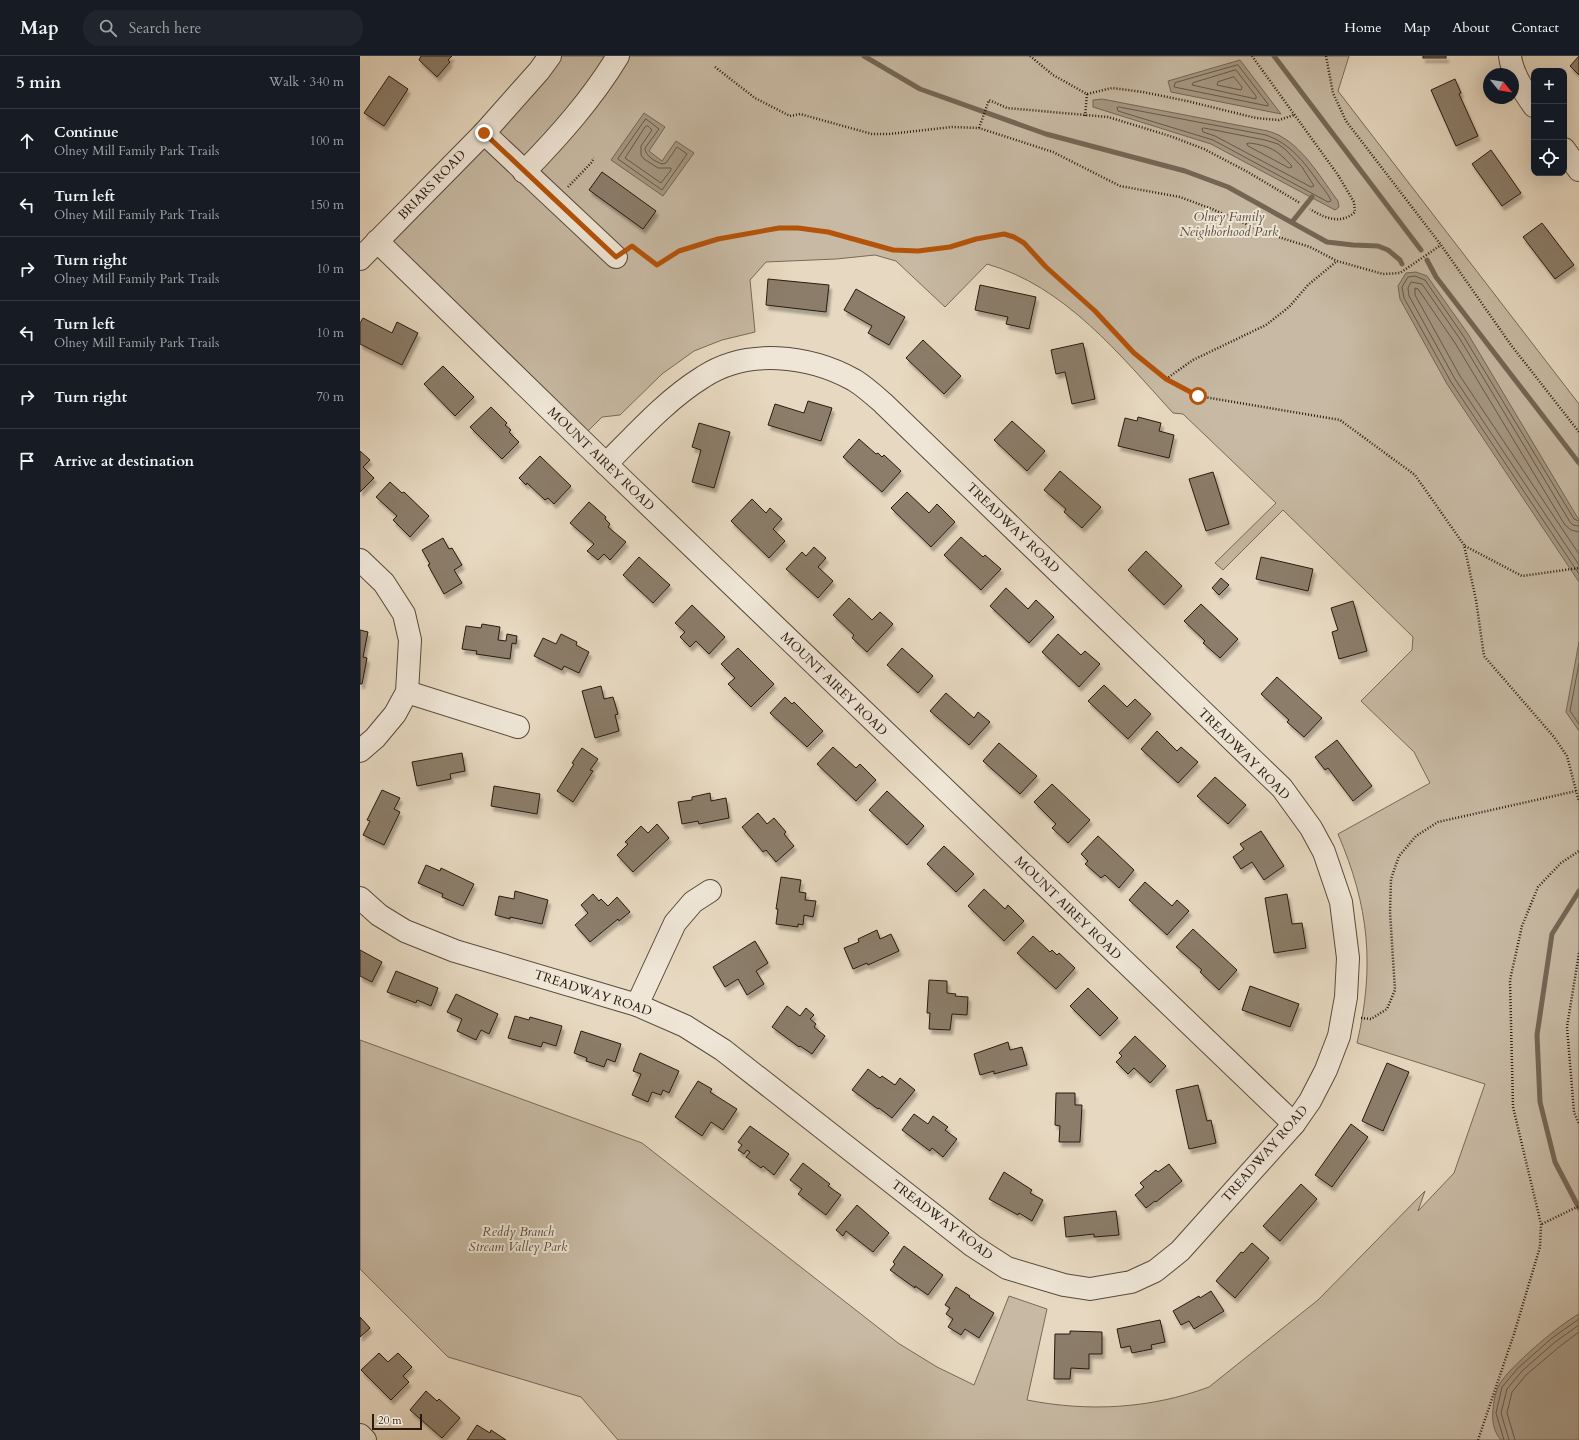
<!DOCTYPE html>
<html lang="en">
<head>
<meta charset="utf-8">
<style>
  body { margin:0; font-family:Cardo,serif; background:#20242c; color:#f1f3f6 }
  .controls { position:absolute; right:12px; top:12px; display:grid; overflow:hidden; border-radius:8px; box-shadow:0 4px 16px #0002 }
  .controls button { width:36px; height:36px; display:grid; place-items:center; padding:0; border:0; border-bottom:1px solid #363941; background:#171b24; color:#f1f3f6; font:20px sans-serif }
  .compass { position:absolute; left:1123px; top:12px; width:36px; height:36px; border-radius:50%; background:#171b24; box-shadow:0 4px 16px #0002; rotate:120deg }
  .scale { position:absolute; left:12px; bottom:10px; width:50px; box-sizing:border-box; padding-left:4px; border:2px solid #281a0e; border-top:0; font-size:11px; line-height:14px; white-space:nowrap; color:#281a0e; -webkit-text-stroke:3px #efe6d7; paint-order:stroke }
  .stop { position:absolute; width:12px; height:12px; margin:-9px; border:3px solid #b45309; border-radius:50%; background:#fff }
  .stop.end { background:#b45309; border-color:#fff; box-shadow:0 1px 4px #0008 }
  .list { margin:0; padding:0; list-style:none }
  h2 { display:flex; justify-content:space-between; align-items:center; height:52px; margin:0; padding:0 16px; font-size:17px }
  h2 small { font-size:13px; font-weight:400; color:#9ea1a6 }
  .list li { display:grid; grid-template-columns:26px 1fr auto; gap:12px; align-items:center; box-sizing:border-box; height:64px; padding:0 16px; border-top:1px solid #363941 }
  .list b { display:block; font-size:15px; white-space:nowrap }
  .list p { margin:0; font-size:13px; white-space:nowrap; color:#9ea1a6 }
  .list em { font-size:13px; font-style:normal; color:#9ea1a6 }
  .icon { flex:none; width:22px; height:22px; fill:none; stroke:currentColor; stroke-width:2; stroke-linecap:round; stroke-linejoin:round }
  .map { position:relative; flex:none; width:1219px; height:1384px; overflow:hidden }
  header { display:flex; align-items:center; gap:24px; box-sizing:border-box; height:56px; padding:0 20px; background:#171b24; border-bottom:1px solid #363941 }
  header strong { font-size:19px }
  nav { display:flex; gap:22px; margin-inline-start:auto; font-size:14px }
  .search { width:280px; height:36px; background:#20242c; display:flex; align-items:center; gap:10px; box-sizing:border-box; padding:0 14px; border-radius:16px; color:#9ea1a6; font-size:15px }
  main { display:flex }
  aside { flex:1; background:#171b24 }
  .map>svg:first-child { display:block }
  .green { fill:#c7b9a3; stroke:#786a58 }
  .water { fill:#a69884; stroke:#746655 }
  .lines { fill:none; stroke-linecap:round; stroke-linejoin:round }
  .shore { stroke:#675949; stroke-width:1 }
  .stream { stroke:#746655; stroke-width:5 }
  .building { fill:#8b7d6b; stroke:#281a0e; filter:url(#shadow) }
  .minor-casing { stroke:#584a3b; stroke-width:24 }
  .path { stroke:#281a0e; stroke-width:2.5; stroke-dasharray:1 2; stroke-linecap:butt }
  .minor { stroke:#efe6d7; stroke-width:22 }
  .route { stroke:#b45309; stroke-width:5 }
  .labels { text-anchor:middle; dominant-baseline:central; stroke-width:4; stroke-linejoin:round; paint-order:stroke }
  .street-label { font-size:13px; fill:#281a0e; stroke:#efe6d7 }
  .park-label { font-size:13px; font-style:italic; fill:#584a3b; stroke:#efe6d7 }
</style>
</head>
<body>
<header>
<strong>Map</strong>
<div class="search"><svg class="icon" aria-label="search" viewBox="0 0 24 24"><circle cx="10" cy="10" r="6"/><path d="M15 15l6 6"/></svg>Search here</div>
<nav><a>Home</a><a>Map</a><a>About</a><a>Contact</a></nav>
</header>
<main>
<aside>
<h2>5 min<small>Walk · 340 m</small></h2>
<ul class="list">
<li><svg class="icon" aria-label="ahead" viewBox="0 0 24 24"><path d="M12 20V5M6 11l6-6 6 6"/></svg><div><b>Continue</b><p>Olney Mill Family Park Trails</p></div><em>100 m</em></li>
<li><svg class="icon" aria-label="left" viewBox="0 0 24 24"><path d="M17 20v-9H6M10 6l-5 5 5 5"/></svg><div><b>Turn left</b><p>Olney Mill Family Park Trails</p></div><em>150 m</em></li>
<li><svg class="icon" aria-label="right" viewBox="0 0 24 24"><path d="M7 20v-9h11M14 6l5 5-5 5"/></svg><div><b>Turn right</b><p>Olney Mill Family Park Trails</p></div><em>10 m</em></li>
<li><svg class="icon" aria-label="left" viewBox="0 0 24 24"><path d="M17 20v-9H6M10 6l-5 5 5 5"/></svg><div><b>Turn left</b><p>Olney Mill Family Park Trails</p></div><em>10 m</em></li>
<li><svg class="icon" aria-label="right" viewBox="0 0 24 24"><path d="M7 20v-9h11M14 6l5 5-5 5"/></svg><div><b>Turn right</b></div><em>70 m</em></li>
<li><svg class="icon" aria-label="arrive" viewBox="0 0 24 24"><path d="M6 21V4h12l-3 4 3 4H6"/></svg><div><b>Arrive at destination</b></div></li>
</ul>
</aside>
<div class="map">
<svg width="1219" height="1384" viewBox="0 0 1219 1384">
  <defs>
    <filter id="shadow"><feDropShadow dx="2.5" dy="4.5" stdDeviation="1" flood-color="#0004"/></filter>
  </defs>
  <rect width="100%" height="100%" fill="#e7d9c1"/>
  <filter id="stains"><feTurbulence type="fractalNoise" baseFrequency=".005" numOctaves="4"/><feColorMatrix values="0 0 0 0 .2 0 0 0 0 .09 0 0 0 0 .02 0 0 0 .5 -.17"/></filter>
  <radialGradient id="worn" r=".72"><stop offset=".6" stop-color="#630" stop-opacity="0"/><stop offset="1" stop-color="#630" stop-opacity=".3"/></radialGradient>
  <path class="green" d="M190,0H989L978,35L1219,348V1384H258L221,1341L88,1301L0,1213V984L282,1087L538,1287L577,1311L614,1329L649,1240L687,1253L667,1344C728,1356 790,1353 849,1331L958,1244L1065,1135L1058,1155L1094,1117L1125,1028L997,987C1015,910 1009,850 978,778L1070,727L1054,696L1001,645L1052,594L1053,581L923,454L863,514L855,507L916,447L823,358L813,357C760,299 705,230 627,208L585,251L536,205L515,199L476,203L406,206L390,224L395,276L362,284L334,295L302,318L260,359L242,361L220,383L17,185Z"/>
  <g class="water">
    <polygon points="880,4 921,58 811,36 808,25"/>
    <path d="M742,43L908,75C913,77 918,78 922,81C945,94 963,125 978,145L979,151L975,154L851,88L733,51V44Z"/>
    <polygon points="284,57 305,71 289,95 302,105 316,85 334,97 303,140 251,104"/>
    <polygon points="1056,216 1067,220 1108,278 1219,464 1219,526 1087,328 1040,243 1038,230 1046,217"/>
    <polygon points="1219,586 1219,675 1206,656"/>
    <path d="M1219,1258V1384H1141C1130,1371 1132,1356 1135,1340C1136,1337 1137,1332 1139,1329C1148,1312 1201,1267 1219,1258Z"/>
  </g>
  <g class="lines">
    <g class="shore">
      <polygon points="878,9 908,48 908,50 814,31 815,27"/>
      <polygon points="876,14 896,40 896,43 832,29 833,27"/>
      <polygon points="874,21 882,31 881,34 857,29 858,26"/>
      <path d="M759,51L906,79C931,88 944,106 959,127C963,132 969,139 971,145L968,146L853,84L758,55L757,52Z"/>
      <path d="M286,63L299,73L285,92C285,100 296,106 302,108L306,107L317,91L327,98L302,134L258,103Z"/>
      <polygon points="288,70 292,74 281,90 281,99 284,103 298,112 311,112 311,114 301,127 265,102 285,71"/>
      <polygon points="844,72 905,84 918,88 925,93 942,111 954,130 951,131 855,80 843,76 842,73"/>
      <path d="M890,87C910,90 917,94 931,109L932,111L929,112L888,90L887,88Z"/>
      <polyline points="1219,465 1214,463 1104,281 1065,224 1055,220 1048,221 1042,231 1044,242 1091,326 1219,518"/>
      <polyline points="1219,470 1213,469 1210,466 1100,283 1062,228 1051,226 1048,232 1049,240 1095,323 1219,509"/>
      <polyline points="1219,476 1211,474 1205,469 1095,287 1058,233 1055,232 1055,239 1100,320 1219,498"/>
      <polyline points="1219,607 1210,655 1219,668"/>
      <polyline points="1144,1384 1136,1357 1142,1331 1158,1312 1192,1282 1219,1263"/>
      <polyline points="1149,1384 1141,1357 1147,1333 1162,1315 1195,1286 1219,1269"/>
      <polyline points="1155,1384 1147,1357 1152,1336 1166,1319 1199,1291 1219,1276"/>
    </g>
    <g class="stream">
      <polyline points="504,0 560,33 686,78 825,115 868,131 967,186 993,189 1018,190 1028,194 1040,204 1042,208"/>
      <polyline points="914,0 1061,194"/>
      <polyline points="932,166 952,141"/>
      <polyline points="1067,204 1076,221 1219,407"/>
      <polyline points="1219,835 1192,878 1177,979 1180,1046 1195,1106 1219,1152"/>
    </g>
  </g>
  <g class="building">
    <polygon points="61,0 92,0 88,4 90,6 77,21 59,4"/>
    <rect x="1063" y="0" width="23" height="2"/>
    <polygon points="1219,0 1219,19 1210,10"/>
    <polygon points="29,20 48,33 24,70 4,57"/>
    <polygon points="1095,23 1101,37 1099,38 1118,80 1096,90 1071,34"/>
    <polygon points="1131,94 1161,137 1142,150 1112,108"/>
    <polygon points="242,116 296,155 283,173 229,134"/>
    <polygon points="1182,167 1214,209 1195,223 1163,181"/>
    <polygon points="408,223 469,229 466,256 406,249"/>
    <polygon points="620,229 676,241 669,273 646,268 648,261 615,254"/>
    <polygon points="496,233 545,261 529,289 508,277 512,270 484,254"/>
    <polygon points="3,262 32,277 37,266 58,277 42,309 0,288 0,267"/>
    <polygon points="563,284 601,320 584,338 546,302"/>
    <polygon points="723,287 735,343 712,348 705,316 696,318 691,294"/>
    <polygon points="83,310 114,341 95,360 64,328"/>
    <polygon points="448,345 472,352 461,385 408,369 415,348 444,357"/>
    <polygon points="131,351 147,367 145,369 151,374 149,376 159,386 142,403 110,371"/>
    <polygon points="778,361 801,367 799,375 814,379 809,402 758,390 765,362 777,365"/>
    <polygon points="652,365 685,395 667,415 634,384"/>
    <polygon points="339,367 370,376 354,432 332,426 341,394 332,391"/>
    <polygon points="499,383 516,398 518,397 522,401 524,399 541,415 522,436 483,401"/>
    <polygon points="0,395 10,404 3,411 14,422 0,436"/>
    <polygon points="180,400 211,430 194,448 188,442 185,444 167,427 166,429 159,422"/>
    <polygon points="700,415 741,451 722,472 704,456 706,453 684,434"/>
    <polygon points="853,416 869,468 846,475 829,423"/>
    <polygon points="30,426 42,437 44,436 69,460 50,481 33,464 37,460 16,441"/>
    <polygon points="547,436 569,457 577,448 595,466 571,491 531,452"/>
    <polygon points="392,443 406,457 410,452 422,463 413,473 425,485 409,502 371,465"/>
    <polygon points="229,446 246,461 245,463 250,468 248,471 266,486 250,504 244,498 238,504 227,495 234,488 210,467"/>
    <polygon points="601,481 623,501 625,499 641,513 621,534 584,499"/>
    <polygon points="83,482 89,493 92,492 102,509 94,514 102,527 84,538 68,509 70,508 62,494"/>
    <polygon points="454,491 466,502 458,511 473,525 458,542 426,513 442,496 446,500"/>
    <polygon points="786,495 822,530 804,549 768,514"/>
    <polygon points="279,501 310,529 293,547 263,519"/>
    <polygon points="901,501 953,513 948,535 896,523"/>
    <polygon points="861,522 869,529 859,539 852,532"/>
    <polygon points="646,532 668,553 676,544 694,561 669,587 630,550"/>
    <polygon points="489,542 512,564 520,556 533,568 507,596 492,582 494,579 473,559"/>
    <polygon points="993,545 1007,595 979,603 972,576 978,574 971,552"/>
    <polygon points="841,548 878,583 860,602 843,587 845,585 824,565"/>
    <polygon points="332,549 365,581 349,598 336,585 330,591 320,581 325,576 315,567"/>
    <polygon points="122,568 140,571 138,584 146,585 147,578 157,580 156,588 152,587 150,603 116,598 117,595 102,593 106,570 121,572"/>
    <polygon points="0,574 8,576 3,601 7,602 2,628 0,628"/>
    <polygon points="201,578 217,586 216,589 229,596 219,617 204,610 202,614 174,600 183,582 196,588"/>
    <polygon points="698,578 721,599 725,595 740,608 719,631 682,596"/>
    <polygon points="378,592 414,628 391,651 368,628 375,622 361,608"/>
    <polygon points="542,592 573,620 558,637 527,609"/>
    <polygon points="917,621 962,662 944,681 927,666 929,664 901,638"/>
    <polygon points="744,629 767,651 775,643 791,658 768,683 728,645"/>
    <polygon points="241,630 244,643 253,641 258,658 255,659 259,675 235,682 222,635"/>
    <polygon points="586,637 614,662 618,656 630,666 609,689 570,655"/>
    <polygon points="425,641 432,648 434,646 463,675 447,691 410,657"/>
    <polygon points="797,675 817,695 821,691 838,706 818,727 781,693"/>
    <polygon points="977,684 1012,730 993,745 968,712 965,714 955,701"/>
    <polygon points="639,687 677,720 660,738 623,705"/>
    <polygon points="473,691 496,712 500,708 516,724 496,745 457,708"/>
    <polygon points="222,692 238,703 230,714 233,715 213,746 197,735 214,708 212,707"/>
    <polygon points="102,697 105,715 90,718 91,723 57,730 52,706"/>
    <polygon points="855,721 886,749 868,768 837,740"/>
    <polygon points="692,728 730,764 708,787 692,772 696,768 674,746"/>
    <polygon points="134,730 180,738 177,758 131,750"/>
    <polygon points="22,734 40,742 34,753 40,756 24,789 3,779 10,765 7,764"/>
    <polygon points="527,735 564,770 547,789 509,754"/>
    <polygon points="350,737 351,745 366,742 369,762 339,768 338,765 322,768 318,746 332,744 332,741"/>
    <polygon points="398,757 407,768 414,762 426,776 424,778 434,790 416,806 406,794 403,796 382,771"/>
    <polygon points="297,768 309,782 273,816 257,799 268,788 265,786 281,770 288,777"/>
    <polygon points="901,775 924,810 904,824 892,806 881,813 873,801 884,793 880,788"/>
    <polygon points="738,780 774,814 759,832 745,819 741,822 725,808 728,805 721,798"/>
    <polygon points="584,790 614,818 596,836 567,808"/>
    <polygon points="66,809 80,815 81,812 114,828 103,850 82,841 83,838 58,827"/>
    <polygon points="421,821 441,824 439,836 446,837 445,844 456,845 453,861 444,859 443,869 438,868 438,871 416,868 418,853 416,853"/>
    <polygon points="785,826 812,850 817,844 829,855 807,879 769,844"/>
    <polygon points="624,833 645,853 648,849 664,865 644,885 608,850"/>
    <polygon points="155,835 188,844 182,868 150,861 150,863 135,859 139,840 154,843"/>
    <polygon points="233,838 239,845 241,843 248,850 257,841 270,856 259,865 258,863 230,886 215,869 228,857 221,849"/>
    <polygon points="927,838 932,868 942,867 946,892 914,897 905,842"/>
    <polygon points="833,873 877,914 859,934 840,916 842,914 816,891"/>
    <polygon points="517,874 520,883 531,878 539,895 508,909 507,907 493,913 484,892 499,886 498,883"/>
    <polygon points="673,880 690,896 692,894 697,899 699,897 715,912 696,933 657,897"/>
    <polygon points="395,885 408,907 396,915 404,928 387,939 378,923 365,931 353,911"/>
    <polygon points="0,894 22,906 12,926 0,920"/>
    <polygon points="36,915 78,932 71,950 57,944 56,947 27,936"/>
    <polygon points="569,924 587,925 587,937 596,938 595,940 608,941 607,959 592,958 590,974 569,973 570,957 567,957"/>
    <polygon points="890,930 939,948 930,971 882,954"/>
    <polygon points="728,932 758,962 740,980 710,950"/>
    <polygon points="96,938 138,958 129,978 121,974 116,984 97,975 102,963 87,956"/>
    <polygon points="427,950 440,960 446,952 454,959 450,963 456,968 454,971 465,980 452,998 440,990 439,991 412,971"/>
    <polygon points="155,960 169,964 170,961 202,970 196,990 183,986 181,991 148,982"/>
    <polygon points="221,975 261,988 255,1006 247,1003 244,1011 226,1005 227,1002 214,997"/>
    <polygon points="775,980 806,1010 790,1027 774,1012 768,1018 756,1006 762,1000 759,997"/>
    <polygon points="648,986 650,994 662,991 667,1009 634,1018 634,1015 620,1019 614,998"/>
    <polygon points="280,997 319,1015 309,1037 303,1034 301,1039 292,1036 288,1046 272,1039 281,1018 273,1015"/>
    <polygon points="1027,1007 1049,1016 1023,1075 1002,1065"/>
    <polygon points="508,1013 520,1022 522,1020 535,1029 540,1022 555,1034 532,1062 519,1052 518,1053 492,1034"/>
    <polygon points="338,1025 352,1033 350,1036 377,1053 363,1074 351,1066 342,1080 315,1061"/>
    <polygon points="838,1029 847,1065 851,1064 856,1087 829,1093 816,1034"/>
    <polygon points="696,1037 715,1037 715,1049 722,1049 720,1086 699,1086 700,1070 695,1069"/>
    <polygon points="554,1058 568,1068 573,1060 588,1071 585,1074 597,1083 583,1101 572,1092 570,1095 542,1074"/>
    <polygon points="991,1068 1008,1081 972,1131 955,1119"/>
    <polygon points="390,1070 429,1098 414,1119 403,1110 401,1112 386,1101 390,1096 387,1094 384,1098 378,1094 382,1089 378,1086"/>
    <polygon points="443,1107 470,1128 468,1130 481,1139 466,1159 438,1138 442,1133 430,1124"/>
    <polygon points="809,1108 822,1125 796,1146 795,1145 786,1152 775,1139 784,1131 780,1127 796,1114 798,1116"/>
    <polygon points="644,1116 672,1134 670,1137 683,1144 672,1165 659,1157 658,1159 629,1143"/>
    <polygon points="941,1128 957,1143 920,1185 903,1170"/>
    <polygon points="497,1149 529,1177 513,1196 486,1175 483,1180 476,1174"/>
    <polygon points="756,1155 759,1179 734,1181 734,1178 706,1181 704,1161"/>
    <polygon points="892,1187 909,1202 875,1242 856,1225 881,1196 883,1197"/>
    <polygon points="544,1190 583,1219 568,1239 555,1230 555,1232 530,1214 535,1208 533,1206"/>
    <polygon points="596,1231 610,1240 609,1241 634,1257 619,1282 605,1273 601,1279 588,1271 593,1263 586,1258 590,1252 585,1249"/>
    <polygon points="851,1235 864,1255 834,1273 829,1265 821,1269 813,1255 839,1240 840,1242"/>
    <polygon points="0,1261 10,1272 0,1281"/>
    <polygon points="800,1264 805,1286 791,1289 792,1293 772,1297 770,1290 761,1292 757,1273"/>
    <polygon points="710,1275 742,1276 742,1298 729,1298 729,1313 711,1312 710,1323 694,1323 695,1278 710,1278"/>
    <polygon points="19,1297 28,1306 38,1297 52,1311 43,1320 49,1326 31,1344 1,1314"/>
    <polygon points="66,1335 77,1345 79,1343 100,1362 82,1382 50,1354"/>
    <polygon points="117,1369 130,1377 131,1374 146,1384 107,1384"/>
  </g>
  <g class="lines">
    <g class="minor-casing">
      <g id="minor">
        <path d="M1150,0C1152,18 1164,36 1174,50"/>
        <polyline points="124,77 256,201"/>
        <polyline points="1204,93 1219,114"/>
        <path d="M164,116C199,80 232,43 258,0"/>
        <polyline points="17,185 246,408 934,1068"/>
        <polyline points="0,203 124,77 179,15 190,0"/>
        <polyline points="0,504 24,527 44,558 50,584 47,636 35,658 15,682 0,695"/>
        <polyline points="47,636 158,671"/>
        <path d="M0,842L19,859L45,875L95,895L277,949L325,970L363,994L613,1190L647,1212L704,1229L730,1233L771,1226L795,1215L820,1195L934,1068L950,1045L966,1014L979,980L986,941L988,902L981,846L964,796L951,772L922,732L523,347C514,339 504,330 494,324C449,299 387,292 343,321C306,344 276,378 246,408"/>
        <polyline points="277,949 315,867 333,846 350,835"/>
        <polyline points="0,1379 5,1384"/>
      </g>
    </g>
    <g class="path">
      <polyline points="670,0 693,19 727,38 752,32 783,36 827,45 896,62 919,64 934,59"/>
      <path d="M892,0L978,119L994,146L995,156C981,169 964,162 950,153"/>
      <polyline points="966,0 973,37 986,65 1081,189 1151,289 1219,376"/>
      <polyline points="355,11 395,42 430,60 440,58 512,78 529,78 592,71 619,72 693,96 760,130 820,141 852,153 909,178 950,191 977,205"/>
      <polyline points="725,60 727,38"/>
      <polyline points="619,72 629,44 647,52 748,61 810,80 844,93 886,115 940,147"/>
      <polyline points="208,131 231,107 234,102"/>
      <polyline points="273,190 297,209 319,195 358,183 419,172 438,172 468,176 533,194 558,195 590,191 616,183 644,178 654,181 664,187 686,211 735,255 774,297 806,323 838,340 980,364 1055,419 1104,489 1116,544 1124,600 1194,681 1207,700 1219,746"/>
      <polyline points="806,323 833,304 906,269 929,251 948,229 977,205 1023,218 1040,217 1081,189"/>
      <polyline points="1105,490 1162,520 1219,512"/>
      <polyline points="1219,897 1207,971 1214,1056 1219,1068"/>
      <polyline points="1001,962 1011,963 1027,953 1035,934 1030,856 1031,823 1039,800 1056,780 1078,766 1216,735"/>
      <polyline points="1182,1168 1219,1150"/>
      <polyline points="1118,1384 1154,1278 1180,1191 1181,1168 1153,1051 1150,924 1162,870 1178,831 1201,807 1219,795"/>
    </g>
    <use href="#minor" class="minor"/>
  </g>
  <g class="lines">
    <polyline class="route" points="124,77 256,201 272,190 297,209 319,195 358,183 419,172 438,172 468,176 533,194 558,195 590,191 616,183 644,178 654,181 664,187 686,211 735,255 774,297 806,323 838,340"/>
  </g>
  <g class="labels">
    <g class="street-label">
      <text transform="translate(72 129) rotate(-46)">BRIARS ROAD</text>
      <text transform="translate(241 403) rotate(44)">MOUNT AIREY ROAD</text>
      <text transform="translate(653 472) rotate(44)">TREADWAY ROAD</text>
      <text transform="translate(474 628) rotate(44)">MOUNT AIREY ROAD</text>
      <text transform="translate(884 698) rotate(45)">TREADWAY ROAD</text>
      <text transform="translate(708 852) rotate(44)">MOUNT AIREY ROAD</text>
      <text transform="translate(233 937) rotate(18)">TREADWAY ROAD</text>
      <text transform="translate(905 1098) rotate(-49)">TREADWAY ROAD</text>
      <text transform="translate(582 1164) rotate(37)">TREADWAY ROAD</text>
    </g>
    <g class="park-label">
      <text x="869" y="161">Olney Family<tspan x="869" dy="15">Neighborhood Park</tspan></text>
      <text x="158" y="1176">Reddy Branch<tspan x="158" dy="15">Stream Valley Park</tspan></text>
    </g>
  </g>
  <rect width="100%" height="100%" filter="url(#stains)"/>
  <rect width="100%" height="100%" fill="url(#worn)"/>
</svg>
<div class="controls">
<button>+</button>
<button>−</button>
<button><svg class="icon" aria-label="locate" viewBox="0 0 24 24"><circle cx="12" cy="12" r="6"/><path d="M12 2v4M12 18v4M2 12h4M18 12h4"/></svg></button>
</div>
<svg class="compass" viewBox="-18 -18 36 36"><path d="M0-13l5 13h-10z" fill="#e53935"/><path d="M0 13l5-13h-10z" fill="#9ea1a6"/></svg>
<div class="scale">20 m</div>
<div class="stop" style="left:838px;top:340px"></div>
<div class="stop end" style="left:124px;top:77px"></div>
</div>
</main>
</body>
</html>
